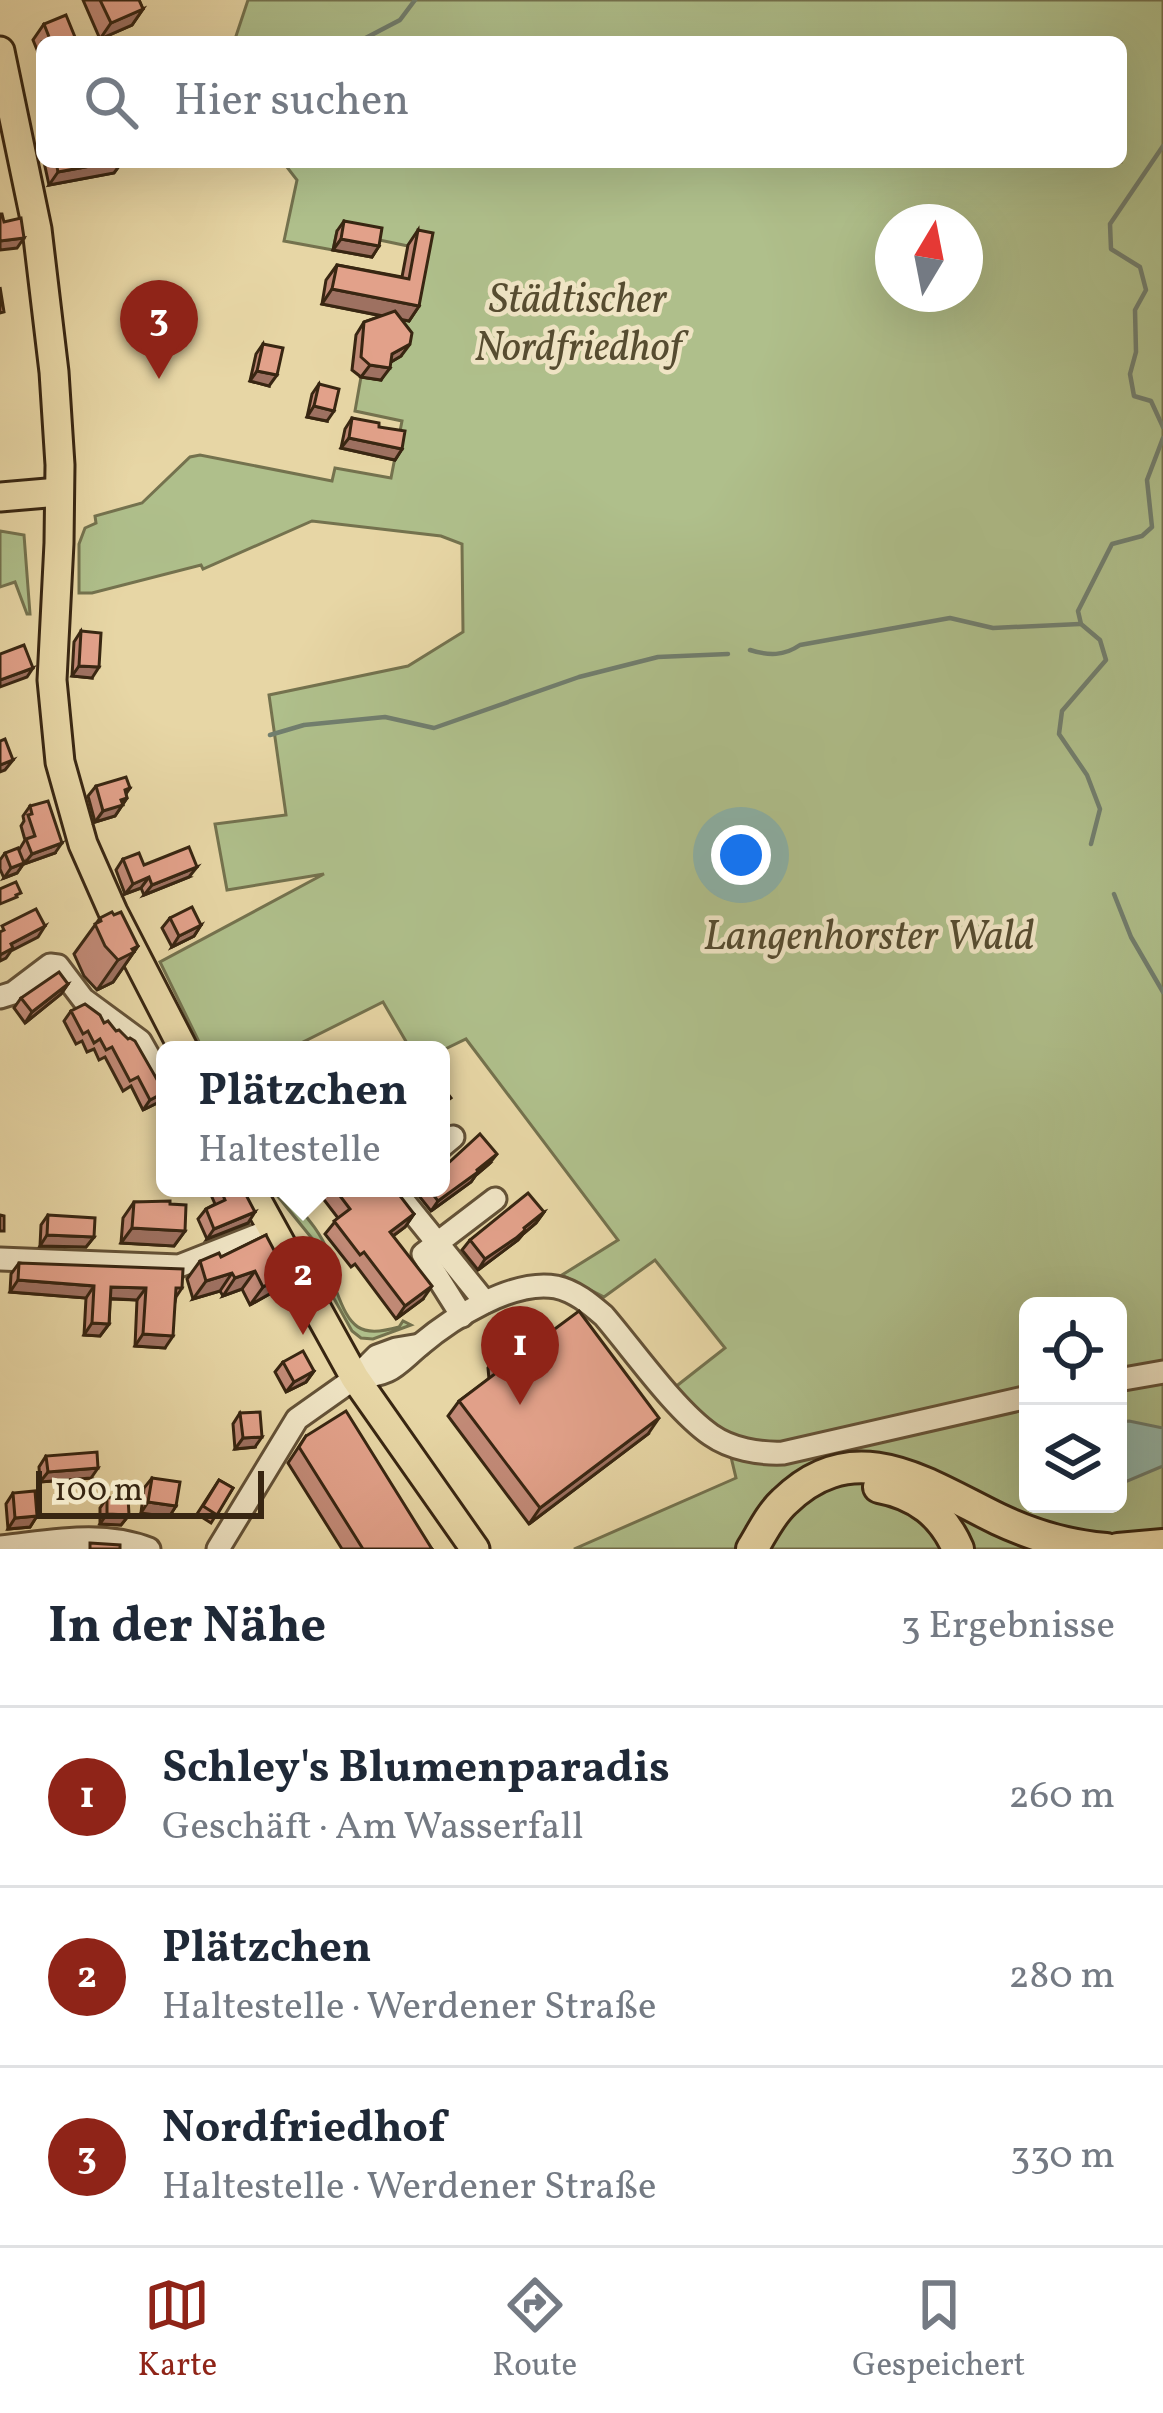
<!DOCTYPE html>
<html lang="de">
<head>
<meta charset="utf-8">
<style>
  body { margin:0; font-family:Vollkorn,serif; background:#f2f2f3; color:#1f2937 }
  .controls { position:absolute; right:36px; bottom:36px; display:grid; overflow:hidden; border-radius:18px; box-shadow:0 12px 48px #0002 }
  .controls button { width:108px; height:108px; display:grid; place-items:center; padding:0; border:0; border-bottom:3px solid #e0e1e3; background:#fff; color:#1f2937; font:60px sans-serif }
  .compass { position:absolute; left:875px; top:204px; width:108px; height:108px; border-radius:50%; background:#fff; box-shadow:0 12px 48px #0002; rotate:10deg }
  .scale { position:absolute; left:36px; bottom:30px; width:228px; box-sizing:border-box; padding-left:12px; border:6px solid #382612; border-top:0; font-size:33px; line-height:42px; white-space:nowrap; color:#382612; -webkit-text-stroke:9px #efe4c4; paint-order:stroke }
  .you { position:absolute; left:741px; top:855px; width:42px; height:42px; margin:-30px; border:9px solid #fff; border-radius:50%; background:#1a73e8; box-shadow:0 0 0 18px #1a73e833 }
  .badge { display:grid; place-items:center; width:78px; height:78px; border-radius:50%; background:#8f2418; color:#fff; font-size:39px; font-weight:700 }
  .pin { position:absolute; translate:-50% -99px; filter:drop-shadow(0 3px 6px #0008) }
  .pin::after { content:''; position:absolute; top:63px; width:42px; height:36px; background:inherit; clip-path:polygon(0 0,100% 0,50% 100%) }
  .popup { position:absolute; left:156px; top:1041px; width:294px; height:156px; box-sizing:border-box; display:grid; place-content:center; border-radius:18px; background:#fff; filter:drop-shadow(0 3px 9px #0005); font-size:39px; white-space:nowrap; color:#747a83 }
  .popup b { font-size:45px; color:#1f2937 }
  .popup::after { content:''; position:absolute; left:50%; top:100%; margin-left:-24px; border:24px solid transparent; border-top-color:#fff }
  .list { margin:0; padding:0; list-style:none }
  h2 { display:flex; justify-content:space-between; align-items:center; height:156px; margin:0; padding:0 48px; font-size:51px }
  h2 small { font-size:39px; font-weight:400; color:#747a83 }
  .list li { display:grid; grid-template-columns:78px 1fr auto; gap:36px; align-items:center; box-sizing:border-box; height:180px; padding:0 48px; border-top:3px solid #e0e1e3 }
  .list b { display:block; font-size:45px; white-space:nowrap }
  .list p { margin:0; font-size:39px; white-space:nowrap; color:#747a83 }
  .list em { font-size:39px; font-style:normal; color:#747a83 }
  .icon { flex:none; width:66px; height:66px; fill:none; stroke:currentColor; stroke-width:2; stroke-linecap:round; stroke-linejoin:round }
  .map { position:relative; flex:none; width:1163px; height:1549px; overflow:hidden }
  .search { position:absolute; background:#fff; box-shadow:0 12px 48px #0002; left:36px; right:36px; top:36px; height:132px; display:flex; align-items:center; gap:30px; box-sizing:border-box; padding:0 42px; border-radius:18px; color:#747a83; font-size:45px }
  .sheet { height:696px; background:#fff }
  nav { display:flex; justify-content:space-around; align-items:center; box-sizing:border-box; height:168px; border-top:3px solid #e0e1e3; background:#fff; font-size:33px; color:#747a83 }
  nav a { display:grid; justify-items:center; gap:6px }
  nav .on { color:#8f2418 }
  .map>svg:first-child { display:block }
  .green { fill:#afbf8b; stroke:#74724e; stroke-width:3; fill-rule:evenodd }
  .water { fill:#97b9ab; stroke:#717e6e; stroke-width:3 }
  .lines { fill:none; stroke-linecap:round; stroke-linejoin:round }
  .stream { stroke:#717e6e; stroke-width:4.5 }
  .minor-casing { stroke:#645237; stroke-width:27 }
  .major-casing { stroke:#382612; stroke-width:33 }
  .highway-casing { stroke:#382612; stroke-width:36 }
  .minor { stroke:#efe4c4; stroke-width:21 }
  .major { stroke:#e7d6a5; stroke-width:27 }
  .highway { stroke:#e7d6a5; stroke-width:30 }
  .wall { fill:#c28a77; stroke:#382612; stroke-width:3 }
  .shaded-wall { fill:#9e7161; stroke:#382612; stroke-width:3 }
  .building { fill:#e2a18a; stroke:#382612; stroke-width:3 }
  .labels { text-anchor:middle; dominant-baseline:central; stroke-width:9; stroke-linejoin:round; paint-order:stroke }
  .park-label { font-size:42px; font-style:italic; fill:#564c30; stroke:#efe4c4 }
</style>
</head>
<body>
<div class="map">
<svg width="1163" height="1549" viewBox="0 0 1163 1549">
  <rect width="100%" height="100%" fill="#e7d6a5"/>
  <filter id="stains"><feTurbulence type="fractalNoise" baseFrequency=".00167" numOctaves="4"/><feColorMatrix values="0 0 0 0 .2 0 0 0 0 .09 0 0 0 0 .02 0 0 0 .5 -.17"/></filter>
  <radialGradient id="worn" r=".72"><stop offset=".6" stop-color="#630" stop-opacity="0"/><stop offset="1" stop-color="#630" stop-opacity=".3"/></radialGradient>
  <g class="green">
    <path d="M248,0H1163V1549H574L736,1478L725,1432L699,1413L674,1388L725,1348L655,1260L604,1297L562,1275L618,1240L466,1039L441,1051L411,1050L383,1002L287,1050H203L160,962L324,874L227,890L215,824L286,815L269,695L408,666L463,632L462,544L441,536L312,521L203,569L201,565L92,593H79V544L85,528L96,523L95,516L142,503L190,457L200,455L332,481L335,468L391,478L402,421L355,411L361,377L381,380L393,318L409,320L422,249L337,231L333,250L284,241L297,180L283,162H1121V42H234ZM893,222H965V294H893ZM1028,1306H1118V1504H1028Z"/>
    <polygon points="0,531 24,535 30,614 27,614 15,582 0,587"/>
    <path d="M271,1188H283C298,1208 319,1228 328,1252C333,1264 332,1278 336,1290C350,1328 359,1338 399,1327L403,1321L411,1325L373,1339L361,1338L352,1331L332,1295L319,1247Z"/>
  </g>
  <polygon class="water" points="1129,1421 1163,1428 1163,1466 1118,1485 1118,1422"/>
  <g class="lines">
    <g class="stream">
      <polyline points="358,42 400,20 415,0"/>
      <polyline points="1163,146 1110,224 1111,249 1140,267 1146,290 1135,310 1136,352 1130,374 1134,396 1151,401 1163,427"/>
      <path d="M750,650C769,656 784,656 800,645L950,618L993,628L1080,624"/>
      <polyline points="270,735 304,725 385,717 434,728 579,677 658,657 728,654"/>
      <polyline points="1091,844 1100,809 1087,775 1059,734 1062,711 1106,660 1100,640 1081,624 1078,611 1112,544 1142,536 1152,527 1147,480 1163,438"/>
      <polyline points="1114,894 1131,937 1163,992"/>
    </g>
    <g class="minor-casing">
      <g id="minor">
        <polyline points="0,997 13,993 50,965 58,966 83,999 140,1041 165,1085"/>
        <polyline points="441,1147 453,1137"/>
        <polyline points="393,1188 485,1302"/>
        <polyline points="0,1259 179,1266 271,1230"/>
        <polyline points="462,1316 423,1254 495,1199"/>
        <path d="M355,1378C393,1374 393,1368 420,1345C452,1318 513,1279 556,1287C575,1291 590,1304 604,1316C634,1351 675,1410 711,1435C731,1449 759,1454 783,1453L1028,1397"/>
        <polyline points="1118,1380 1163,1372"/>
        <path d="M0,1547C49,1542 102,1530 149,1549"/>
        <polyline points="218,1549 297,1419 355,1378 377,1356 396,1349 420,1345"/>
      </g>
    </g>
    <g class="major-casing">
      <g id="major">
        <polyline points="0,51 37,229 54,372 60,465 59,543 52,680 60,762 83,844 113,912 184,1050"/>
        <polyline points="0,497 59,492"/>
        <polyline points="250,1188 355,1378 475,1549"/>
      </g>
    </g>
    <g class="highway-casing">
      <g id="highway">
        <path d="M879,1487C917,1494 943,1514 958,1549"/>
        <path d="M752,1549C762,1533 770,1515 784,1502C855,1432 926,1484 998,1519C1032,1535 1068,1546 1106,1549"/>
        <polyline points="1118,1549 1163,1545"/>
      </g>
    </g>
    <use href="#minor" class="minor"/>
    <use href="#major" class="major"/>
    <use href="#highway" class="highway"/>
  </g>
  <g class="wall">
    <polygon points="83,0 139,0 143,9 132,25 100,39"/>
    <polygon points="44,24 77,42 42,42 42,62 33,40"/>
    <polygon points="44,162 122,162 114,173 49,185"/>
    <polygon points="344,221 379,246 372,257 333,250 337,231"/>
    <polygon points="418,230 419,306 409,321 402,319 401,356 391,362 381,380 361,377 352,370 356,335 364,322 382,316 322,304 326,280 337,265 402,277 408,245"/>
    <polygon points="263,344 269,386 250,381 256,354"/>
    <polygon points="319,384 327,421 307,417 312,394"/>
    <polygon points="352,418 379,427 402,449 395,460 341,448 345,429"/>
    <polygon points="81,631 92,678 72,676 74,642"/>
    <polygon points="96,786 130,788 126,794 127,798 115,816 95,822 88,796"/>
    <polygon points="30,806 55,853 24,864 24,863 17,873 4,878 0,869 0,860 5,853 19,850 25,840 21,826 24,821 23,816"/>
    <polygon points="123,859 144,865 189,877 144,895 141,888 125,894 116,870"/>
    <polygon points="100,918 138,946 113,982 97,990 84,976 74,954"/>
    <polygon points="170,918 201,925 194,936 172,947 162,928"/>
    <polygon points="68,984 61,994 25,1023 14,1008 21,998"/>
    <polygon points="71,1011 104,1023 159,1083 165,1087 165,1097 163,1100 143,1110 131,1086 123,1091 105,1057 99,1060 94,1049 87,1052 82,1041 76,1044 64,1021"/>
    <polygon points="489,1164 476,1175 471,1182 431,1211 415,1191 417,1188 441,1188 443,1168"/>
    <polygon points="208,1188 238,1188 248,1223 207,1239 198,1219 206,1209 215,1204"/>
    <polygon points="315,1188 374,1188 414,1214 405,1227 393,1236 423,1299 396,1319 355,1264 351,1267 325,1234 338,1218"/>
    <polygon points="134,1202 170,1204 185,1231 174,1246 121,1243 123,1218"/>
    <polygon points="544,1212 536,1223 523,1234 518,1240 478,1270 462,1250 470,1240"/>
    <polygon points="48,1215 94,1237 86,1247 40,1246 41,1225"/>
    <polygon points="266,1235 273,1292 250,1305 242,1289 223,1296 220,1291 193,1299 187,1279 200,1261 221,1257"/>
    <polygon points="19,1263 182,1288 176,1297 165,1348 135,1346 137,1300 110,1299 109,1324 100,1336 84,1335 86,1298 10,1292 11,1274"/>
    <polygon points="499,1352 648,1434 529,1524 448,1416 459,1401 489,1379 488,1368"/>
    <polygon points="283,1362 314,1371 306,1382 286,1392 275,1372"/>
    <polygon points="240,1413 255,1447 235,1449 233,1424"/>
    <polygon points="306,1436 432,1549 342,1549 288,1463"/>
    <polygon points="46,1456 91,1478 40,1482 39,1467"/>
    <polygon points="152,1478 176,1506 169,1517 141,1513 144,1488"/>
    <polygon points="219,1480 233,1488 211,1523 197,1514"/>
    <polygon points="13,1493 37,1516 30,1527 8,1529 6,1504"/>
    <polygon points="107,1498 129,1515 121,1525 100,1524 100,1508"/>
  </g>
  <g class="shaded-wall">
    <polygon points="143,9 132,25 100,39 111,23"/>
    <polygon points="112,162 122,162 114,173 49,185 58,172"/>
    <polygon points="24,238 17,248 0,250 0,241"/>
    <polygon points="341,239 379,246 372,257 333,250"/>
    <polygon points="332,289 419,306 409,321 322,304"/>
    <polygon points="410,344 401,356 384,366 392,354"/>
    <polygon points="370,365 390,368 381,380 361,377"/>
    <polygon points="257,371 277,375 269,386 250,381"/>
    <polygon points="314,406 334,411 327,421 307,417"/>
    <polygon points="349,438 402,449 395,460 341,448"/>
    <polygon points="79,666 99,667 92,678 72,676"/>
    <polygon points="33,668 27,677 0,687 0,680"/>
    <polygon points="13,760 5,770 0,772 0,765"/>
    <polygon points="127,798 115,816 95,822 103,811"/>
    <polygon points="62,843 55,853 24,864 32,854"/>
    <polygon points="24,863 17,873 4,878 11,868"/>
    <polygon points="197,867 189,877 144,895 152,885"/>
    <polygon points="149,877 141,888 125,894 133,884"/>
    <polygon points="201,925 194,936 172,947 179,936"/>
    <polygon points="45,926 38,937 11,951 6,958 0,961 0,955 11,944"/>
    <polygon points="138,946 113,982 97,990 118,960"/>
    <polygon points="68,984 61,994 25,1023 32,1012"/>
    <polygon points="165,1092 163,1100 143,1110 150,1100"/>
    <polygon points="497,1154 489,1164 476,1175 471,1182 431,1211 438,1201"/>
    <polygon points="255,1212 248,1223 207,1239 214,1229"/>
    <polygon points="544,1212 536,1223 523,1234 518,1240 478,1270 485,1259"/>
    <polygon points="414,1214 405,1227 382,1244 390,1232"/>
    <polygon points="132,1228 185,1231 174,1246 121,1243"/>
    <polygon points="47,1235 94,1237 86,1247 40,1246"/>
    <polygon points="255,1271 242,1289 223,1296 235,1278"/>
    <polygon points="232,1273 220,1291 193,1299 206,1281"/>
    <polygon points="286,1273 273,1292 250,1305 263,1287"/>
    <polygon points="18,1280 94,1286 86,1298 10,1292"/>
    <polygon points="432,1286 423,1299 396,1319 405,1306"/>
    <polygon points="111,1287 146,1288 137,1300 102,1298"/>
    <polygon points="92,1323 109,1324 100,1336 84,1335"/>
    <polygon points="143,1334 173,1336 165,1348 135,1346"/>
    <polygon points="314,1371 306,1382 286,1392 294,1382"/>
    <polygon points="659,1418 648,1434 529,1524 540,1508"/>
    <polygon points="262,1437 255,1447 235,1449 243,1438"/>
    <polygon points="98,1468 91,1478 40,1482 48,1472"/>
    <polygon points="148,1502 176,1506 169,1517 141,1513"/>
    <polygon points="107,1514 129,1515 121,1525 100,1524"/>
    <polygon points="37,1516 30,1527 8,1529 15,1518"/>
  </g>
  <g class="building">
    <polygon points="100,0 139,0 143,9 111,23"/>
    <polygon points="66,15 77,42 51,42 44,24"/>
    <polygon points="56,162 112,162 58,172"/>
    <polygon points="0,214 2,214 4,222 21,218 24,238 0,241"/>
    <polygon points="344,221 382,228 379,246 341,239"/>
    <polygon points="418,230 433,233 419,306 332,289 337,265 409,279"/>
    <polygon points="0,287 4,312 0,313"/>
    <polygon points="395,311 412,333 410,344 392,354 390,368 370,365 361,357 364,322"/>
    <polygon points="263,344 283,348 277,375 257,371"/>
    <polygon points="319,384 339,389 334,411 314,406"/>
    <polygon points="352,418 379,423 379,427 405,431 402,449 349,438"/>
    <polygon points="81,631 101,633 99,667 79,666"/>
    <polygon points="24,645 33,668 0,680 0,654"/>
    <polygon points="5,739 13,760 0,765 0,741"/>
    <polygon points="126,777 130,788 125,790 127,798 121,800 123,805 103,811 96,786"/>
    <polygon points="48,801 62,843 32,854 26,839 35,836 28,815 32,814 30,806"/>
    <polygon points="189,847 197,867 152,885 149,877 133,884 123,859 139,853 144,865"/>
    <polygon points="18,848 24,863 11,868 5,853"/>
    <polygon points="16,882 21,893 16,895 17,897 0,904 0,889"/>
    <polygon points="192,907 201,925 179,936 170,918"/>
    <polygon points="36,909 45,926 11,944 13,948 0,955 0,932 4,930 2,926"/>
    <polygon points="112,912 114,915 121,912 138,946 132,949 134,952 118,960 105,946 95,924 101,921 100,918"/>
    <polygon points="59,972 68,984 32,1012 21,998"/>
    <polygon points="85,1004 100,1015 104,1023 108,1021 116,1031 119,1030 128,1039 130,1038 135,1041 159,1083 165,1087 165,1092 150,1100 138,1077 130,1081 112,1047 106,1050 100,1039 94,1043 88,1031 83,1034 71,1011"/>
    <polygon points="441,1085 451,1098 441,1105"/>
    <polygon points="480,1134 497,1154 477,1170 478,1172 438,1201 428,1188 441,1188 441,1166 443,1168"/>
    <polygon points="220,1188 238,1188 240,1193 244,1191 255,1212 214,1229 206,1209 225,1200"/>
    <polygon points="334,1188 374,1188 375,1190 378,1188 394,1188 414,1214 390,1232 432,1286 405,1306 364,1252 360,1255 334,1221 350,1209"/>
    <polygon points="528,1193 544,1212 524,1228 525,1230 516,1238 485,1259 470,1240"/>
    <polygon points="170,1201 170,1204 186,1205 185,1231 132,1228 134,1202"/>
    <polygon points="0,1215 4,1216 4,1231 0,1231"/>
    <polygon points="48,1215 95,1218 94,1237 47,1235"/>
    <polygon points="266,1235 286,1273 263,1287 255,1271 235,1278 232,1273 206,1281 200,1261 219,1253 221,1257"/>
    <polygon points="19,1263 183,1269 182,1288 176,1288 173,1336 143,1334 146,1288 111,1287 109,1324 92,1323 94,1286 18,1280"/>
    <polygon points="579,1311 659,1418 540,1508 459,1401 500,1370 499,1352 513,1342 529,1348"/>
    <polygon points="303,1351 314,1371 294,1382 283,1362"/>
    <polygon points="346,1411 432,1549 363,1549 299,1447 306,1436"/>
    <polygon points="260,1412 262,1437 243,1438 240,1413"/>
    <polygon points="97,1452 98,1468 48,1472 46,1456"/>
    <polygon points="152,1478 180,1482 176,1506 148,1502"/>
    <polygon points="219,1480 233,1488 217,1515 203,1506"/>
    <polygon points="35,1491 37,1516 15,1518 13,1493"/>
    <polygon points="128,1497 129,1515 107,1514 107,1498"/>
    <polygon points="90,1543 120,1545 120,1549 90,1549"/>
  </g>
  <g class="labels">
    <g class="park-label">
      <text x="578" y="301">Städtischer<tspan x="578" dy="48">Nordfriedhof</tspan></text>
      <text x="869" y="938">Langenhorster Wald</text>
    </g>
  </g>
  <rect width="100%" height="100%" filter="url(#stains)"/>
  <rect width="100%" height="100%" fill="url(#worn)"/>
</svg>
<div class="controls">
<button><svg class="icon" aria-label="locate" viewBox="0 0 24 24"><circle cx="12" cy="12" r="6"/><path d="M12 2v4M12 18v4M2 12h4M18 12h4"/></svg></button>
<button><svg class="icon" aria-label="layers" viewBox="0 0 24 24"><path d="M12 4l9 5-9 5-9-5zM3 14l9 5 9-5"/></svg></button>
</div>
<svg class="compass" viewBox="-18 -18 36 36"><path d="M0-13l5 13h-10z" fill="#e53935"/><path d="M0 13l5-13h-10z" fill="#747a83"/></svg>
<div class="scale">100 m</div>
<div class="you"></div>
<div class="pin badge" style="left:520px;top:1405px">1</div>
<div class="pin badge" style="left:303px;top:1335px">2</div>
<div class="popup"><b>Plätzchen</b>Haltestelle</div>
<div class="pin badge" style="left:159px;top:379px">3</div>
<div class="search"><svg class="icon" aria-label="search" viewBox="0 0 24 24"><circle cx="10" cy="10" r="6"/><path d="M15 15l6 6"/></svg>Hier suchen</div>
</div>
<section class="sheet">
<h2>In der Nähe<small>3 Ergebnisse</small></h2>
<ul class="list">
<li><span class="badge">1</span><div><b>Schley's Blumenparadis</b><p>Geschäft · Am Wasserfall</p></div><em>260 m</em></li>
<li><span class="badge">2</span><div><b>Plätzchen</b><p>Haltestelle · Werdener Straße</p></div><em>280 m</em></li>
<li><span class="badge">3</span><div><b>Nordfriedhof</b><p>Haltestelle · Werdener Straße</p></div><em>330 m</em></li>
</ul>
</section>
<nav>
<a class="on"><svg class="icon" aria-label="map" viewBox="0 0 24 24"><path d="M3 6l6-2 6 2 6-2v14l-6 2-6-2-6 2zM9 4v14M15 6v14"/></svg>Karte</a>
<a><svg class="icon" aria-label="directions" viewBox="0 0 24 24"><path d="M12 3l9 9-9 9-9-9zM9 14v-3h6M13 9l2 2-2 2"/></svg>Route</a>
<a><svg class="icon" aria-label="saved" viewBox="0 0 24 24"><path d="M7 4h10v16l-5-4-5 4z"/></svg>Gespeichert</a>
</nav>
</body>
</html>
